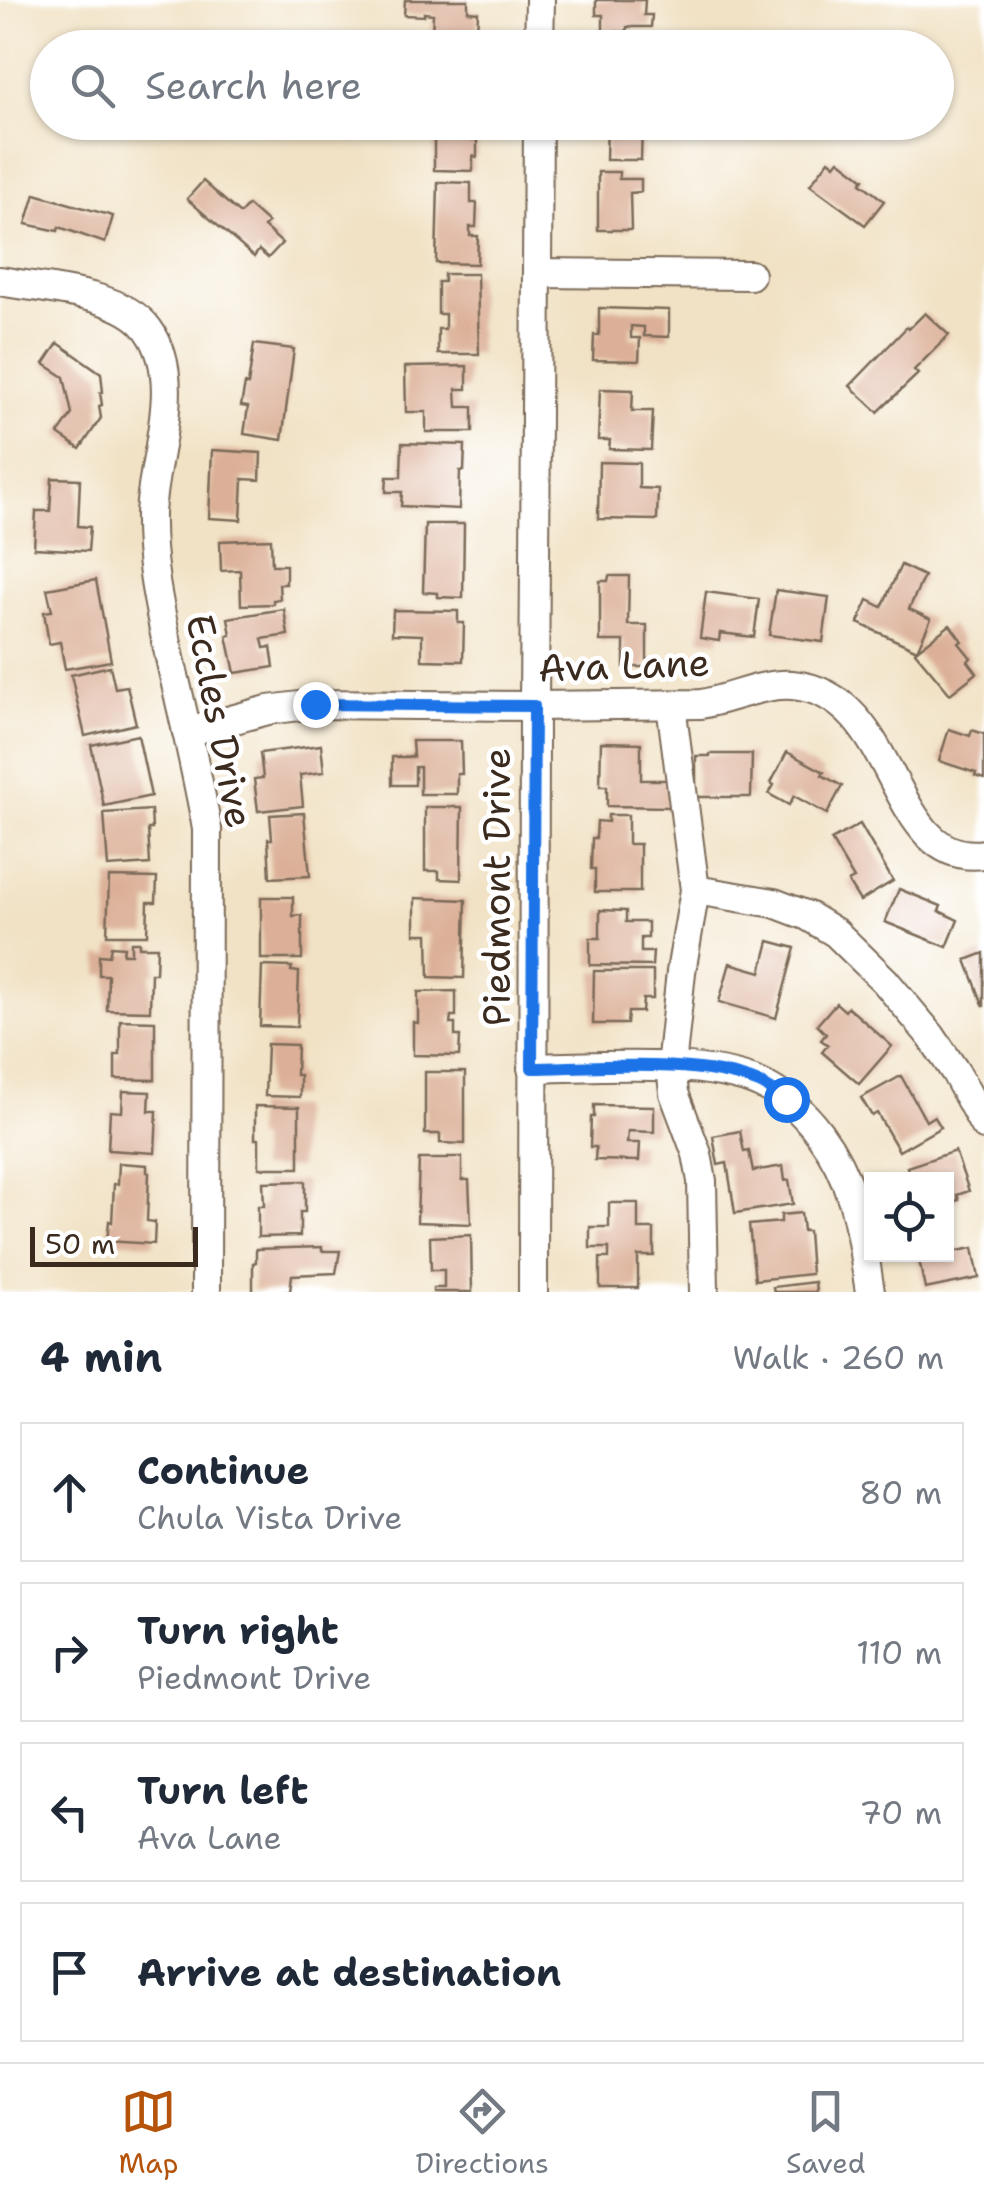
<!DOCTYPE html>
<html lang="en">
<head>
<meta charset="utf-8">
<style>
  body { margin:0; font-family:"Shantell Sans",sans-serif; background:#f2f2f3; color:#1f2937 }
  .controls { position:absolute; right:30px; bottom:30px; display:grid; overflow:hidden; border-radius:0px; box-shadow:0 2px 8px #0004 }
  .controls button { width:90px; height:90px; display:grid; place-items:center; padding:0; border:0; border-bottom:2px solid #e0e1e3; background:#fff; color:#1f2937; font:50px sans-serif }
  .scale { position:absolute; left:30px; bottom:25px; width:168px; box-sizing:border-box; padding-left:10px; border:5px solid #3b2a1e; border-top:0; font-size:28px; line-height:35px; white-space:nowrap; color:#3b2a1e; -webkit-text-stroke:8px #fff; paint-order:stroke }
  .stop { position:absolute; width:30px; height:30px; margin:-22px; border:8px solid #1a73e8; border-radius:50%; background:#fff }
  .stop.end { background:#1a73e8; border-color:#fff; box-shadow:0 2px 10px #0008 }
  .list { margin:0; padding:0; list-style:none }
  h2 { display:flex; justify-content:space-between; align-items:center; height:130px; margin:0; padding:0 40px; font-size:42px }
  h2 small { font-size:32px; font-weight:400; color:#747a83 }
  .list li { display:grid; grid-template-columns:65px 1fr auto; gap:30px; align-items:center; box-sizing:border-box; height:140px; margin:0 20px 20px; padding:0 20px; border:2px solid #e0e1e3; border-radius:0px }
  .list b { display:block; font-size:38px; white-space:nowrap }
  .list p { margin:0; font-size:32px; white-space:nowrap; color:#747a83 }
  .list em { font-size:32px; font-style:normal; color:#747a83 }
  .icon { flex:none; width:55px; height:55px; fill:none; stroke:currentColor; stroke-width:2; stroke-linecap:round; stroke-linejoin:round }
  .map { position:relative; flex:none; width:984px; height:1292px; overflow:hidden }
  .search { position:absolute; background:#fff; box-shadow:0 2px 8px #0004; left:30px; right:30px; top:30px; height:110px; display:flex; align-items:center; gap:25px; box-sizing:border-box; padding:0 35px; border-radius:55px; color:#747a83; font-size:38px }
  .sheet { height:770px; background:#fff }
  nav { display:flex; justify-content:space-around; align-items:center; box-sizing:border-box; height:140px; border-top:2px solid #e0e1e3; background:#fff; font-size:28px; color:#747a83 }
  nav a { display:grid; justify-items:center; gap:5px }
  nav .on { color:#b45309 }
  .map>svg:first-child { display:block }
  .building { fill:#dcb098 }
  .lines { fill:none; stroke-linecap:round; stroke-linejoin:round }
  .minor-casing { stroke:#7b6a58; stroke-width:32 }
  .minor { stroke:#fff; stroke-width:28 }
  .route { stroke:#1a73e8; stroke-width:12 }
  .labels { text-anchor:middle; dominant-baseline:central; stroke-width:9; stroke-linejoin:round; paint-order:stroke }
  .street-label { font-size:38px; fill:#3b2a1e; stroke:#fff }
</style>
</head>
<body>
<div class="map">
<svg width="984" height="1292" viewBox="0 0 984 1292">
  <rect width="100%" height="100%" fill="#fff"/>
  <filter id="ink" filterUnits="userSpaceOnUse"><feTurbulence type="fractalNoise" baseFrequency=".01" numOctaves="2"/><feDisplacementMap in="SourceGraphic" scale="20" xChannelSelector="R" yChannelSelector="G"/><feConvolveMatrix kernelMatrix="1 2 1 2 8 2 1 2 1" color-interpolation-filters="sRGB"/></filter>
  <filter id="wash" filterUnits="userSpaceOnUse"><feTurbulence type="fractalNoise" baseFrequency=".0048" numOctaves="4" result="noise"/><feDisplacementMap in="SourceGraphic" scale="40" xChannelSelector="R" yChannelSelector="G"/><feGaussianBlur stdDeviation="2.25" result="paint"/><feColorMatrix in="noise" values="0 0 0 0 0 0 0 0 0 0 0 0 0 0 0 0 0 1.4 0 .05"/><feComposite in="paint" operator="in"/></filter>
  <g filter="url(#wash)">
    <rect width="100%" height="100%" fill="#f1e2c5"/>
    <g id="blocks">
      <g class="building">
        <polygon points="405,0 468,0 468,11 478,12 477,36 432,35 433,14 424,13 424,16 404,15"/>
        <polygon points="596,0 645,0 644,15 652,15 651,27 627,27 626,32 603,31 603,15 596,15"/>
        <polygon points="599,38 688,41 688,48 599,48"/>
        <polygon points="434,122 469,122 469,140 477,140 477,157 473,156 473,171 434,170"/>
        <polygon points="607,122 657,122 656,129 642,129 641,160 606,160"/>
        <polygon points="829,160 835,165 839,160 864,179 861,183 884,201 865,225 810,185"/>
        <polygon points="598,172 619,172 619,179 641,179 641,192 630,193 631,230 598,230"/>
        <polygon points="203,181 240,214 248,205 268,223 264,227 282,243 268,258 259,250 254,257 187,199"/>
        <polygon points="438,182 471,183 471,203 477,203 476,227 470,227 470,236 478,236 477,264 436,263"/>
        <polygon points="35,194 113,216 105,243 59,227 58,231 26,224"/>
        <polygon points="444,274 477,274 479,354 438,354 438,329 445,329 445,314 438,314 438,282 444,282"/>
        <polygon points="599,308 669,310 669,337 644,336 644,327 631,326 631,338 640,338 639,361 593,360 594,335 599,335"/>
        <polygon points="925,313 949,335 914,370 918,374 878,412 850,386 907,327 909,329"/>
        <polygon points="58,343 101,373 103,392 100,393 102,405 99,406 101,418 80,449 58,434 72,414 64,377 44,364"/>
        <polygon points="254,344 294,349 282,440 244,434 248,407 241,406 245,384 248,385"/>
        <polygon points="467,366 467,389 456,389 457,407 473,407 473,432 426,432 426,412 406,412 405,367"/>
        <polygon points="600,389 633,390 632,411 653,411 651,450 609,449 610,440 598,440"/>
        <polygon points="402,443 465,445 464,471 460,471 459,509 401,506 402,492 386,492 387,477 401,477"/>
        <polygon points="212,450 261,453 260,480 243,479 241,520 209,518"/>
        <polygon points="599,462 639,463 639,488 658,489 657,520 598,519"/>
        <polygon points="52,478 80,479 78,526 90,527 88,551 34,548 36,511 50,511"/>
        <polygon points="425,524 464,524 463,598 438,597 438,593 423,592"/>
        <polygon points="271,539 272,565 286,565 286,584 279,584 280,599 273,600 273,604 241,605 240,570 221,571 220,541"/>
        <polygon points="901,565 924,576 909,609 931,619 917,650 950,625 962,641 959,643 971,658 968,661 977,673 950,694 915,652 917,650 858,623 868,600 882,607"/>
        <polygon points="609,576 629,576 628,625 647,625 647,667 624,667 624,641 600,641 600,581 608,581"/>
        <polygon points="96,580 111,661 65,669 60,642 49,644 44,612 52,611 47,589"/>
        <polygon points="776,590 829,597 823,642 769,635"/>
        <polygon points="706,592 759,599 754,637 720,633 719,641 700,638"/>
        <polygon points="284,609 288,635 262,639 264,648 271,647 274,667 235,673 227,636 231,635 228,618"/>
        <polygon points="393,610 458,611 458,623 464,623 463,661 422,660 422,635 392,634"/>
        <polygon points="110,666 115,688 127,686 136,724 85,736 71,675"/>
        <polygon points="949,729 970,736 972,730 984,734 984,779 975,776 976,773 939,761"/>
        <polygon points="138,735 151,796 104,806 91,745"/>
        <polygon points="412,741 461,741 462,774 457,774 457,794 420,794 420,767 415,767 415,785 392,785 392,757 413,757"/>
        <polygon points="601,742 641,743 641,780 671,780 671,807 607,806 607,786 600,786"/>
        <polygon points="321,745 324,772 300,775 303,806 258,811 254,779 263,778 260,753"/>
        <polygon points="787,752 824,772 822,775 842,786 827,814 794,796 789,805 769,794 774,785 771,783"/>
        <polygon points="710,754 752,754 751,797 696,797 696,756 710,756"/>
        <polygon points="425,807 462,807 461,880 439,879 439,871 425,871"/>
        <polygon points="151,810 152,829 148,829 150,864 108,867 104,813"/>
        <polygon points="304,813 310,876 270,878 268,839 272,839 270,815"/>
        <polygon points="608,815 628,815 628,844 640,844 640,892 595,892 595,869 591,869 592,838 596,838 597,821 608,822"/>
        <polygon points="860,824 893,881 860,901 848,882 854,879 831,840"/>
        <polygon points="109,877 157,878 156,902 148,902 147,935 107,935"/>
        <polygon points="899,889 941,906 939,911 958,920 947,947 885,922"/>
        <polygon points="261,897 293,897 293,916 302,915 302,959 261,959"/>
        <polygon points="415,898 466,900 464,978 429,977 428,934 415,934"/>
        <polygon points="600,910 626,911 626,922 648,922 648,938 641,938 641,952 653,952 652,966 590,965 590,938 600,938"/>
        <polygon points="769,941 795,948 776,1018 719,1002 730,963 761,972"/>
        <polygon points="131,942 139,942 139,947 157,947 156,973 151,973 150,1011 107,1010 108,975 99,975 99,955 109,956 111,946 124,947 123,954 131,954"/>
        <polygon points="984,953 984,1007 966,960"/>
        <polygon points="262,966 292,967 291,971 299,972 297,1027 260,1026"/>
        <polygon points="594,971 653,971 653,999 643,999 642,1012 628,1012 627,1024 593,1024"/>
        <polygon points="456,991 456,1016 451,1016 450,1024 455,1024 455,1036 460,1036 459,1056 413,1055 413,1022 418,1023 418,992"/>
        <polygon points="836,1003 845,1011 848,1007 892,1046 859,1084 822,1052 828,1045 821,1040 826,1034 817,1025"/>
        <polygon points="120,1020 155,1021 155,1080 115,1079 115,1055 120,1055"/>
        <polygon points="267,1044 297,1045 296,1075 300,1075 300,1097 265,1096"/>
        <polygon points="425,1072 465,1072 465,1144 440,1143 440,1134 425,1134"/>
        <polygon points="901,1076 926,1121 934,1116 941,1127 899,1151 877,1113 872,1116 861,1098"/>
        <polygon points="123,1091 150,1092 149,1111 157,1111 155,1153 108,1150 110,1111 122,1112"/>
        <polygon points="594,1105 654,1106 654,1132 628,1131 627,1143 640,1143 639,1161 595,1160 596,1147 590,1147 591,1117 594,1117"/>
        <polygon points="255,1106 299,1107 299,1168 259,1168 259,1139 255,1139"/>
        <polygon points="740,1131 744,1152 749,1151 753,1171 783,1166 785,1181 789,1180 793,1204 735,1213 727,1163 718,1165 713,1136"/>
        <polygon points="955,1151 969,1191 957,1195 959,1200 946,1204 946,1180 911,1180 907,1167"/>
        <polygon points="448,1157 462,1157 462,1180 469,1180 471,1224 417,1222 419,1159 448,1159"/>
        <polygon points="119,1163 147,1165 147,1172 149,1173 147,1221 155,1222 154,1244 107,1241 109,1221 112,1222 114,1184 118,1184"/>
        <polygon points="305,1181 305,1212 300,1212 300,1236 258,1237 258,1206 264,1206 263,1182"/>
        <polygon points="609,1203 638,1203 638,1229 654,1229 654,1256 638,1256 638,1288 600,1288 600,1258 609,1258 609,1248 590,1248 590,1227 609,1227"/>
        <polygon points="801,1213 803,1231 808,1231 811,1274 755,1280 749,1225 781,1222 781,1215"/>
        <polygon points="471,1235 472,1292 433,1292 433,1288 444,1288 444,1270 431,1270 430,1237"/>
        <polygon points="946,1236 952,1252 973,1248 979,1278 925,1289 919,1260 915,1261 913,1254 946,1254"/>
        <polygon points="322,1247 322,1251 340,1251 336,1273 292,1275 290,1292 253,1291 253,1263 256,1262 256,1249"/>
        <polygon points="815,1282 816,1292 774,1292 773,1287"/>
      </g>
    </g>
  </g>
  <g filter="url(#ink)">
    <use href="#blocks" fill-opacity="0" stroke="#7b6a58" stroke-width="2.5"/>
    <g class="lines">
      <g class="minor-casing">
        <g id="minor">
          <polyline points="539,48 540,0"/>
          <polyline points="537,273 750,275"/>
          <path d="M0,281C43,289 121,292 148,329C186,380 152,458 150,515C149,564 160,610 170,658C183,715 197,771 207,829L206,1292"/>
          <polyline points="671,705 695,890 681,972 671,1067 674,1093 697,1154 702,1181 704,1292"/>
          <path d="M187,732L268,710L315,704L534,706L701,704C731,699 762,683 792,685C901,694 887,868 984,854"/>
          <polyline points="695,890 774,903 808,916 836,933 885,981 931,1036 956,1073 984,1125"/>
          <path d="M532,1068C596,1067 704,1058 761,1084C808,1106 838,1153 853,1201C862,1231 865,1262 870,1292"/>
          <polyline points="533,1292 534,706 538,122"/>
        </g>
      </g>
      <use href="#minor" class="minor"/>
    </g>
  </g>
  <g class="lines" filter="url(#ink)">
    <path class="route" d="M315,704L534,706L532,1068C598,1067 700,1058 759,1083C768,1087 777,1094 786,1099"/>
  </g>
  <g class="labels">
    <g class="street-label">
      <text transform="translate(624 665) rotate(-2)">Ava Lane</text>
      <text transform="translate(220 721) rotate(79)">Eccles Drive</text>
      <text transform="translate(496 887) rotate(-90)">Piedmont Drive</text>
    </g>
  </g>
</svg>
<div class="controls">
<button><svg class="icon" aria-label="locate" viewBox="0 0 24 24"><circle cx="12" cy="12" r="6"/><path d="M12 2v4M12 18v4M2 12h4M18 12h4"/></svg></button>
</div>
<div class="scale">50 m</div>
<div class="stop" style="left:786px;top:1099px"></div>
<div class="stop end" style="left:315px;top:704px"></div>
<div class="search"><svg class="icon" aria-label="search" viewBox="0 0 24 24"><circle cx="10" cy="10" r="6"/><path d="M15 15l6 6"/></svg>Search here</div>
</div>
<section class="sheet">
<h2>4 min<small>Walk · 260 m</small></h2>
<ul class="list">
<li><svg class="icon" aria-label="ahead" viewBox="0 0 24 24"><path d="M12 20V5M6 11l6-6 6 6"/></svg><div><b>Continue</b><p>Chula Vista Drive</p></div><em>80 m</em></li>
<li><svg class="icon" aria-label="right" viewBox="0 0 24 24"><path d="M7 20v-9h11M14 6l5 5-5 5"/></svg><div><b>Turn right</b><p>Piedmont Drive</p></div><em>110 m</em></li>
<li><svg class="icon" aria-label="left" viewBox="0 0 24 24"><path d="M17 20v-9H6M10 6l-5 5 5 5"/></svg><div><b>Turn left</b><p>Ava Lane</p></div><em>70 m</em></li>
<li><svg class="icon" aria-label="arrive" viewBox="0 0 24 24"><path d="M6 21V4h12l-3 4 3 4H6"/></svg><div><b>Arrive at destination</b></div></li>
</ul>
</section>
<nav>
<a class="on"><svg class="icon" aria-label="map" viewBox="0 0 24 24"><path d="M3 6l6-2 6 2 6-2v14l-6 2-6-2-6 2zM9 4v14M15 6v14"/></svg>Map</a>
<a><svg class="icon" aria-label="directions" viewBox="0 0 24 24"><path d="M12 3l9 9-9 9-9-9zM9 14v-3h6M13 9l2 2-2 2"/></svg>Directions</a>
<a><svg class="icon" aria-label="saved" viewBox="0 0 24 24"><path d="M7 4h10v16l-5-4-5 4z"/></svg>Saved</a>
</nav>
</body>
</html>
